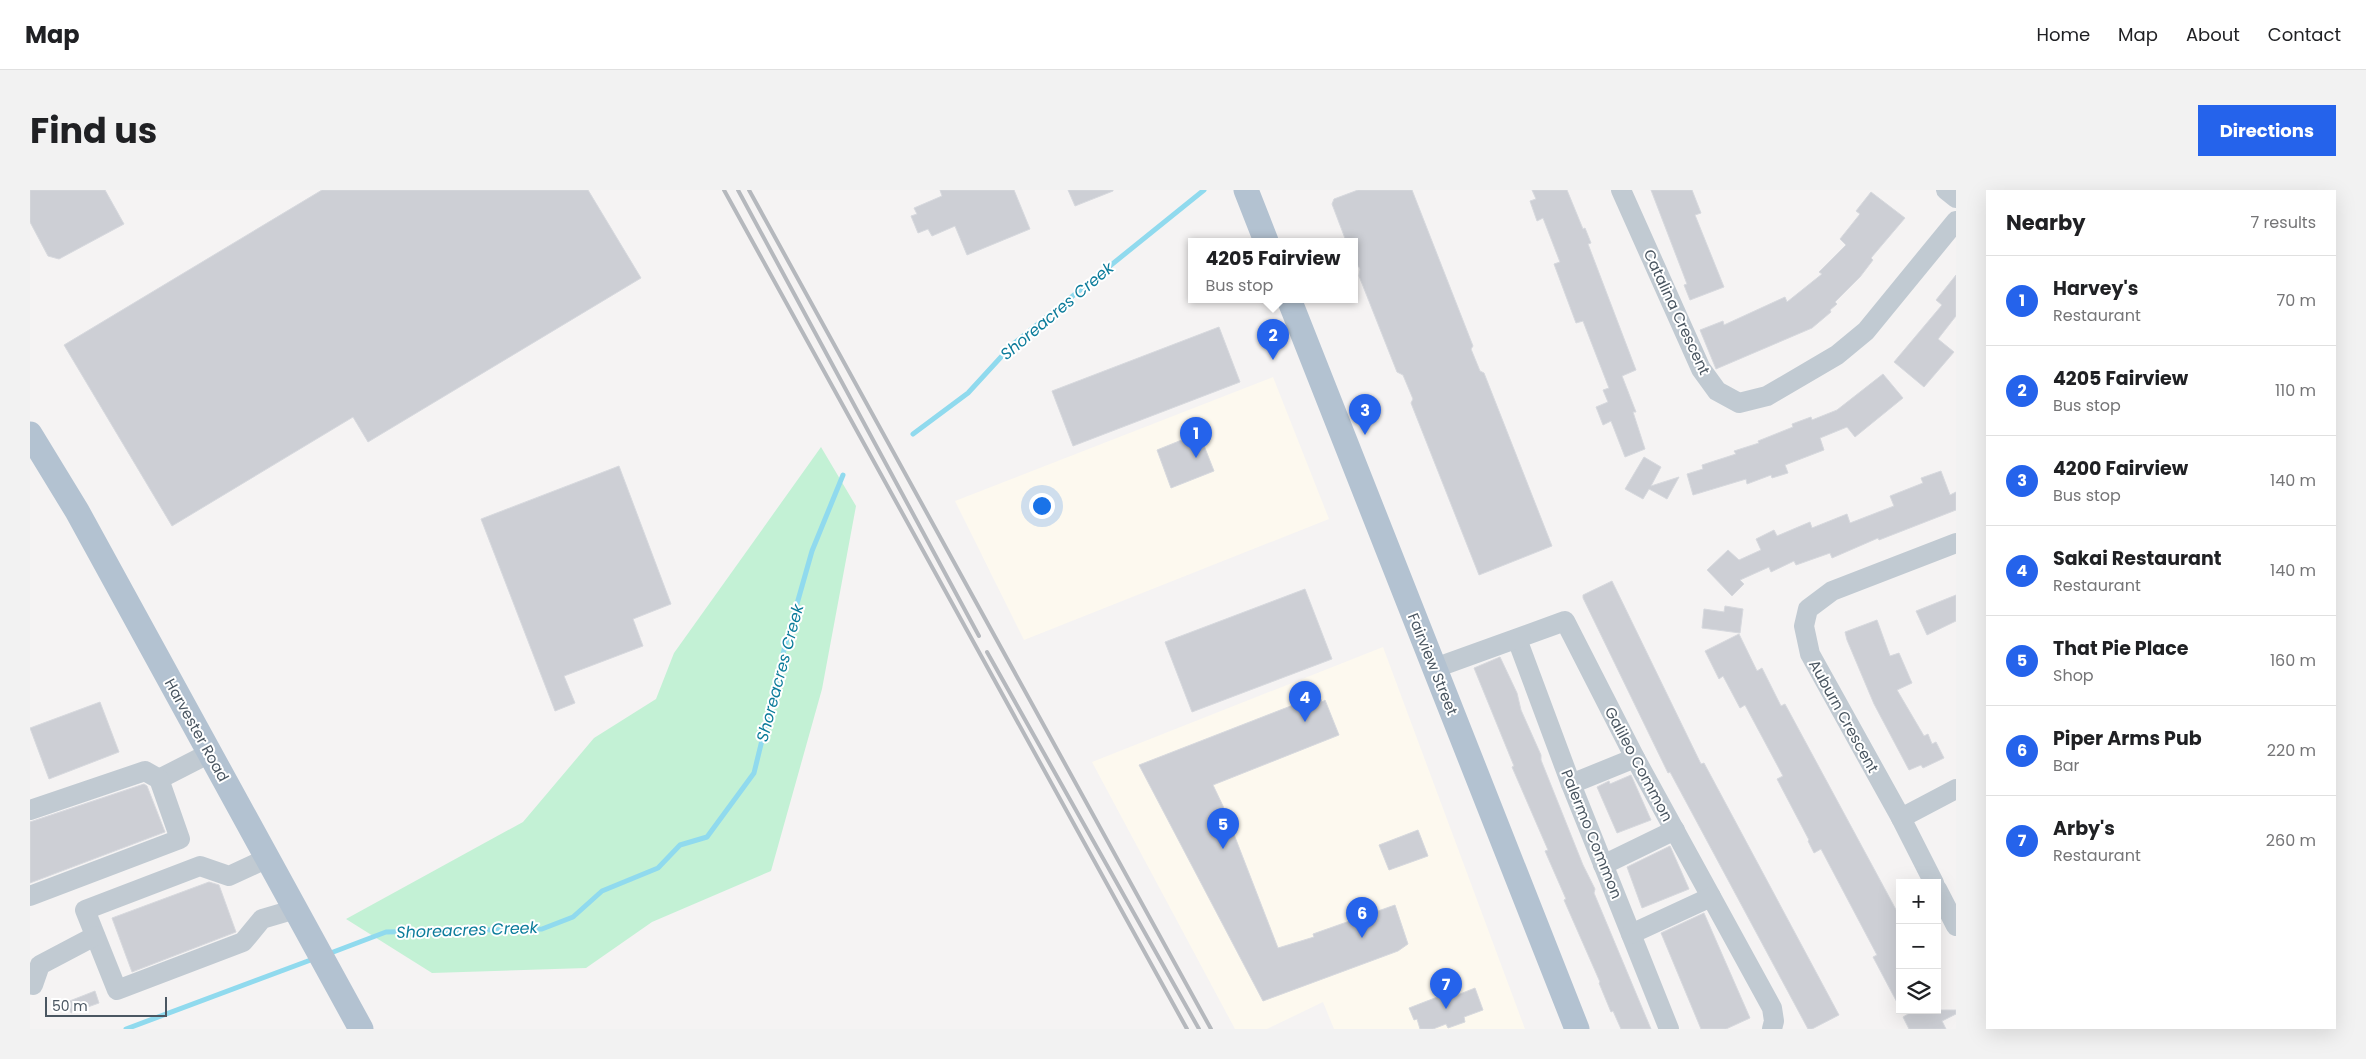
<!DOCTYPE html>
<html lang="en">
<head>
<meta charset="utf-8">
<style>
  body { margin:0; font-family:Poppins,sans-serif; background:#f2f2f2; color:#202124 }
  .controls { position:absolute; right:15px; bottom:15px; display:grid; overflow:hidden; border-radius:0px; box-shadow:0 5px 20px #0002 }
  .controls button { width:45px; height:45px; display:grid; place-items:center; padding:0; border:0; border-bottom:1px solid #e0e0e0; background:#fff; color:#202124; font:25px sans-serif }
  .scale { position:absolute; left:15px; bottom:12px; width:122px; box-sizing:border-box; padding-left:5px; border:2px solid #4a5661; border-top:0; font-size:14px; line-height:18px; white-space:nowrap; color:#4a5661; -webkit-text-stroke:4px #fff; paint-order:stroke }
  .you { position:absolute; left:1011px; top:315px; width:18px; height:18px; margin:-12px; border:4px solid #fff; border-radius:50%; background:#1a73e8; box-shadow:0 0 0 8px #1a73e833 }
  .badge { display:grid; place-items:center; width:32px; height:32px; border-radius:50%; background:#2563eb; color:#fff; font-size:16px; font-weight:700 }
  .pin { position:absolute; translate:-50% -41px; filter:drop-shadow(0 1px 2px #0008) }
  .pin::after { content:''; position:absolute; top:26px; width:18px; height:15px; background:inherit; clip-path:polygon(0 0,100% 0,50% 100%) }
  .popup { position:absolute; left:1158px; top:48px; width:170px; height:65px; box-sizing:border-box; display:grid; place-content:center; border-radius:0px; background:#fff; filter:drop-shadow(0 1px 4px #0005); font-size:16px; white-space:nowrap; color:#757577 }
  .popup b { font-size:19px; color:#202124 }
  .popup::after { content:''; position:absolute; left:50%; top:100%; margin-left:-10px; border:10px solid transparent; border-top-color:#fff }
  .list { margin:0; padding:0; list-style:none }
  h2 { display:flex; justify-content:space-between; align-items:center; height:65px; margin:0; padding:0 20px; font-size:21px }
  h2 small { font-size:16px; font-weight:400; color:#757577 }
  .list li { display:grid; grid-template-columns:32px 1fr auto; gap:15px; align-items:center; box-sizing:border-box; height:90px; padding:0 20px; border-top:1px solid #e0e0e0 }
  .list b { display:block; font-size:19px; white-space:nowrap }
  .list p { margin:0; font-size:16px; white-space:nowrap; color:#757577 }
  .list em { font-size:16px; font-style:normal; color:#757577 }
  .icon { flex:none; width:28px; height:28px; fill:none; stroke:currentColor; stroke-width:2; stroke-linecap:round; stroke-linejoin:round }
  .map { position:relative; flex:none; width:1926px; height:839px; overflow:hidden; border-radius:0px }
  header { display:flex; align-items:center; gap:30px; box-sizing:border-box; height:70px; padding:0 25px; background:#fff; border-bottom:1px solid #e0e0e0 }
  header strong { font-size:24px }
  nav { display:flex; gap:28px; margin-inline-start:auto; font-size:18px }
  .intro { display:flex; align-items:center; justify-content:space-between; box-sizing:border-box; height:120px; padding:0 30px }
  h1 { margin:0; font-size:35px }
  .button { padding:12px 22px; border-radius:0px; background:#2563eb; color:#fff; font-size:18px; font-weight:700 }
  main { display:flex; gap:30px; padding:0 30px }
  aside { flex:1; background:#fff; border-radius:0px; box-shadow:0 5px 20px #0002 }
  .map>svg:first-child { display:block }
  .commercial { fill:#fdf9ef }
  .green { fill:#c3f1d5 }
  .lines { fill:none; stroke-linecap:round; stroke-linejoin:round }
  .stream { stroke:#90daee; stroke-width:5 }
  .building { fill:#cdcfd5; stroke:#d7d9de }
  .minor { stroke:#c1cad2; stroke-width:20 }
  .major { stroke:#b3c2d1; stroke-width:25 }
  .rail { stroke:#b5b8bd; stroke-width:4 }
  .labels { text-anchor:middle; dominant-baseline:central; stroke-width:4; stroke-linejoin:round; paint-order:stroke }
  .street-label { font-size:15px; fill:#4a5661; stroke:#fff }
  .water-label { font-size:16px; font-style:italic; fill:#0c7c9b; stroke:#fff }
</style>
</head>
<body>
<header>
<strong>Map</strong>
<nav><a>Home</a><a>Map</a><a>About</a><a>Contact</a></nav>
</header>
<div class="intro"><h1>Find us</h1><a class="button">Directions</a></div>
<main>
<div class="map">
<svg width="1926" height="839" viewBox="0 0 1926 839">
  <rect width="100%" height="100%" fill="#f5f3f3"/>
  <g class="commercial">
    <polygon points="1243,187 1299,329 994,450 925,311"/>
    <polygon points="1353,457 1495,839 1304,839 1293,812 1237,839 1205,839 1062,572"/>
  </g>
  <polygon class="green" points="791,257 826,316 792,499 741,681 622,732 556,778 402,783 316,729 493,632 564,548 626,509 644,463"/>
  <g class="lines">
    <g class="stream">
      <polyline points="883,244 938,203 982,155 1174,0"/>
      <polyline points="298,764 356,742 512,739 543,727 572,701 628,678 650,655 677,647 724,583 755,456 782,361 813,285"/>
      <polyline points="96,839 286,768"/>
    </g>
  </g>
  <g class="building">
    <polygon points="0,0 75,0 94,34 29,69 18,66 0,32"/>
    <polygon points="292,0 558,0 611,88 338,252 323,227 142,336 34,155"/>
    <polygon points="910,0 984,0 1000,39 937,65 925,36 902,46 898,39 888,43 881,26 887,24 884,18 912,6"/>
    <polygon points="1038,0 1083,0 1083,1 1045,16"/>
    <polygon points="1328,0 1382,0 1443,156 1441,159 1450,181 1454,183 1522,356 1449,385 1381,213 1383,209 1373,185 1367,182 1329,86 1330,79 1324,69 1324,51 1316,51 1302,14 1304,9"/>
    <polygon points="1502,0 1537,0 1553,39 1555,38 1561,53 1558,54 1606,180 1592,186 1606,222 1603,222 1615,259 1595,267 1581,231 1573,235 1566,217 1578,212 1573,200 1579,198 1553,131 1546,133 1524,74 1530,72 1513,28 1507,31 1500,11 1506,9"/>
    <polygon points="1621,0 1662,0 1671,23 1665,25 1694,97 1660,110 1654,95 1657,94 1654,86"/>
    <polygon points="1841,2 1875,28 1841,68 1843,70 1830,87 1805,112 1807,114 1800,120 1801,122 1782,138 1686,179 1670,140 1693,131 1694,135 1755,107 1757,112 1792,84 1789,82 1816,55 1810,49 1830,24 1826,21"/>
    <polygon points="1926,85 1926,126 1908,149 1924,162 1894,197 1864,172 1912,115 1906,110"/>
    <polygon points="1189,137 1210,192 1043,256 1022,201"/>
    <polygon points="1853,184 1873,208 1825,247 1817,237 1790,248 1794,260 1755,275 1758,283 1742,288 1741,285 1717,294 1716,289 1663,305 1657,284 1673,279 1672,275 1706,264 1704,261 1729,253 1728,251 1763,237 1762,234 1781,227 1782,230 1807,220"/>
    <polygon points="1169,243 1184,281 1141,298 1127,260"/>
    <polygon points="1614,267 1631,277 1621,296 1649,287 1637,309 1619,299 1613,309 1595,299"/>
    <polygon points="589,276 641,414 603,429 613,456 534,486 545,513 525,521 451,329"/>
    <polygon points="1911,281 1920,305 1926,302 1926,320 1849,350 1848,348 1802,368 1800,363 1766,375 1764,371 1741,382 1739,377 1710,390 1714,394 1702,406 1677,380 1698,360 1709,370 1731,360 1726,349 1744,340 1747,346 1780,332 1782,338 1817,324 1820,333 1864,316 1860,306 1893,293 1891,288"/>
    <polygon points="1582,391 1671,574 1674,573 1809,825 1782,839 1778,839 1640,582 1638,583 1553,408 1553,405"/>
    <polygon points="1275,399 1302,469 1162,522 1135,452"/>
    <polygon points="1926,405 1926,431 1897,445 1886,421"/>
    <polygon points="1695,416 1713,419 1710,443 1672,438 1674,419 1694,422"/>
    <polygon points="1847,430 1860,466 1869,463 1882,493 1867,500 1894,546 1898,544 1902,554 1906,552 1914,568 1893,578 1891,575 1879,580 1844,514 1817,450 1815,442"/>
    <polygon points="1709,444 1727,481 1732,478 1751,516 1755,514 1870,727 1870,818 1843,767 1847,765 1791,659 1784,663 1778,651 1779,650 1747,589 1753,586 1715,515 1710,518 1693,486 1689,489 1675,461"/>
    <polygon points="1470,467 1487,503 1491,520 1511,565 1511,570 1553,675 1565,699 1564,703 1621,839 1591,839 1583,821 1581,822 1569,793 1570,792 1534,710 1536,709 1515,661 1518,660 1482,577 1484,576 1444,478"/>
    <polygon points="1289,505 1292,512 1295,510 1309,545 1183,595 1193,616 1248,758 1284,747 1283,744 1365,715 1378,754 1368,761 1233,811 1109,575"/>
    <polygon points="70,512 89,562 19,589 0,538"/>
    <polygon points="1601,585 1621,630 1587,643 1567,597 1579,591 1580,594"/>
    <polygon points="114,594 117,596 135,642 0,693 0,632"/>
    <polygon points="1388,640 1398,666 1359,680 1349,655"/>
    <polygon points="1640,656 1659,699 1612,718 1597,677"/>
    <polygon points="179,692 189,695 206,742 102,782 82,728"/>
    <polygon points="1674,723 1720,828 1696,839 1671,839 1631,743"/>
    <polygon points="1445,798 1453,820 1434,827 1435,832 1418,838 1416,834 1403,839 1390,839 1387,829 1384,830 1379,818 1423,801 1425,806"/>
    <polygon points="65,801 69,813 41,823 37,812"/>
    <polygon points="1885,820 1926,820 1926,824 1912,831 1916,839 1879,839 1873,827"/>
  </g>
  <g class="lines">
    <g class="minor">
      <polyline points="1591,0 1671,179 1687,201 1709,213 1737,206 1807,165 1836,141 1926,31"/>
      <polyline points="1916,0 1926,8"/>
      <polyline points="1487,449 1541,594 1639,839"/>
      <polyline points="1405,478 1535,431 1605,568 1742,818 1744,831 1742,839"/>
      <polyline points="129,589 180,563"/>
      <polyline points="1541,594 1605,568"/>
      <polyline points="0,620 115,581 129,589 150,649 0,706"/>
      <polyline points="1871,628 1926,599"/>
      <polyline points="238,668 199,686 170,676 55,720 87,800 213,752 232,729 266,719"/>
      <polyline points="1573,675 1645,640"/>
      <polyline points="1904,693 1871,628 1780,464 1774,436 1778,419 1802,401 1926,353"/>
      <polyline points="1907,699 1926,736"/>
      <polyline points="1601,744 1681,707"/>
      <polyline points="3,795 10,775 65,746"/>
    </g>
    <g class="major">
      <polyline points="1216,0 1236,51"/>
      <polyline points="1259,109 1547,839"/>
      <polyline points="0,244 47,321 331,839"/>
    </g>
    <g class="rail">
      <polyline points="694,0 1157,839"/>
      <polyline points="708,0 949,446"/>
      <polyline points="719,0 1181,839"/>
      <polyline points="957,462 1169,839"/>
    </g>
  </g>
  <g class="labels">
    <g class="street-label">
      <text transform="translate(1647 122) rotate(65)">Catalina Crescent</text>
      <text transform="translate(1403 474) rotate(68)">Fairview Street</text>
      <text transform="translate(1814 526) rotate(61)">Auburn Crescent</text>
      <text transform="translate(167 540) rotate(61)">Harvester Road</text>
      <text transform="translate(1609 574) rotate(62)">Galileo Common</text>
      <text transform="translate(1562 644) rotate(68)">Palermo Common</text>
    </g>
    <g class="water-label">
      <text transform="translate(1027 121) rotate(-40)">Shoreacres Creek</text>
      <text transform="translate(750 483) rotate(-75)">Shoreacres Creek</text>
      <text transform="translate(437 740) rotate(-2)">Shoreacres Creek</text>
    </g>
  </g>
</svg>
<div class="controls">
<button>+</button>
<button>−</button>
<button><svg class="icon" aria-label="layers" viewBox="0 0 24 24"><path d="M12 4l9 5-9 5-9-5zM3 14l9 5 9-5"/></svg></button>
</div>
<div class="scale">50 m</div>
<div class="you"></div>
<div class="pin badge" style="left:1166px;top:268px">1</div>
<div class="pin badge" style="left:1243px;top:170px">2</div>
<div class="popup"><b>4205 Fairview</b>Bus stop</div>
<div class="pin badge" style="left:1335px;top:245px">3</div>
<div class="pin badge" style="left:1275px;top:532px">4</div>
<div class="pin badge" style="left:1193px;top:659px">5</div>
<div class="pin badge" style="left:1332px;top:748px">6</div>
<div class="pin badge" style="left:1416px;top:819px">7</div>
</div>
<aside>
<h2>Nearby<small>7 results</small></h2>
<ul class="list">
<li><span class="badge">1</span><div><b>Harvey's</b><p>Restaurant</p></div><em>70 m</em></li>
<li><span class="badge">2</span><div><b>4205 Fairview</b><p>Bus stop</p></div><em>110 m</em></li>
<li><span class="badge">3</span><div><b>4200 Fairview</b><p>Bus stop</p></div><em>140 m</em></li>
<li><span class="badge">4</span><div><b>Sakai Restaurant</b><p>Restaurant</p></div><em>140 m</em></li>
<li><span class="badge">5</span><div><b>That Pie Place</b><p>Shop</p></div><em>160 m</em></li>
<li><span class="badge">6</span><div><b>Piper Arms Pub</b><p>Bar</p></div><em>220 m</em></li>
<li><span class="badge">7</span><div><b>Arby's</b><p>Restaurant</p></div><em>260 m</em></li>
</ul>
</aside>
</main>
</body>
</html>
